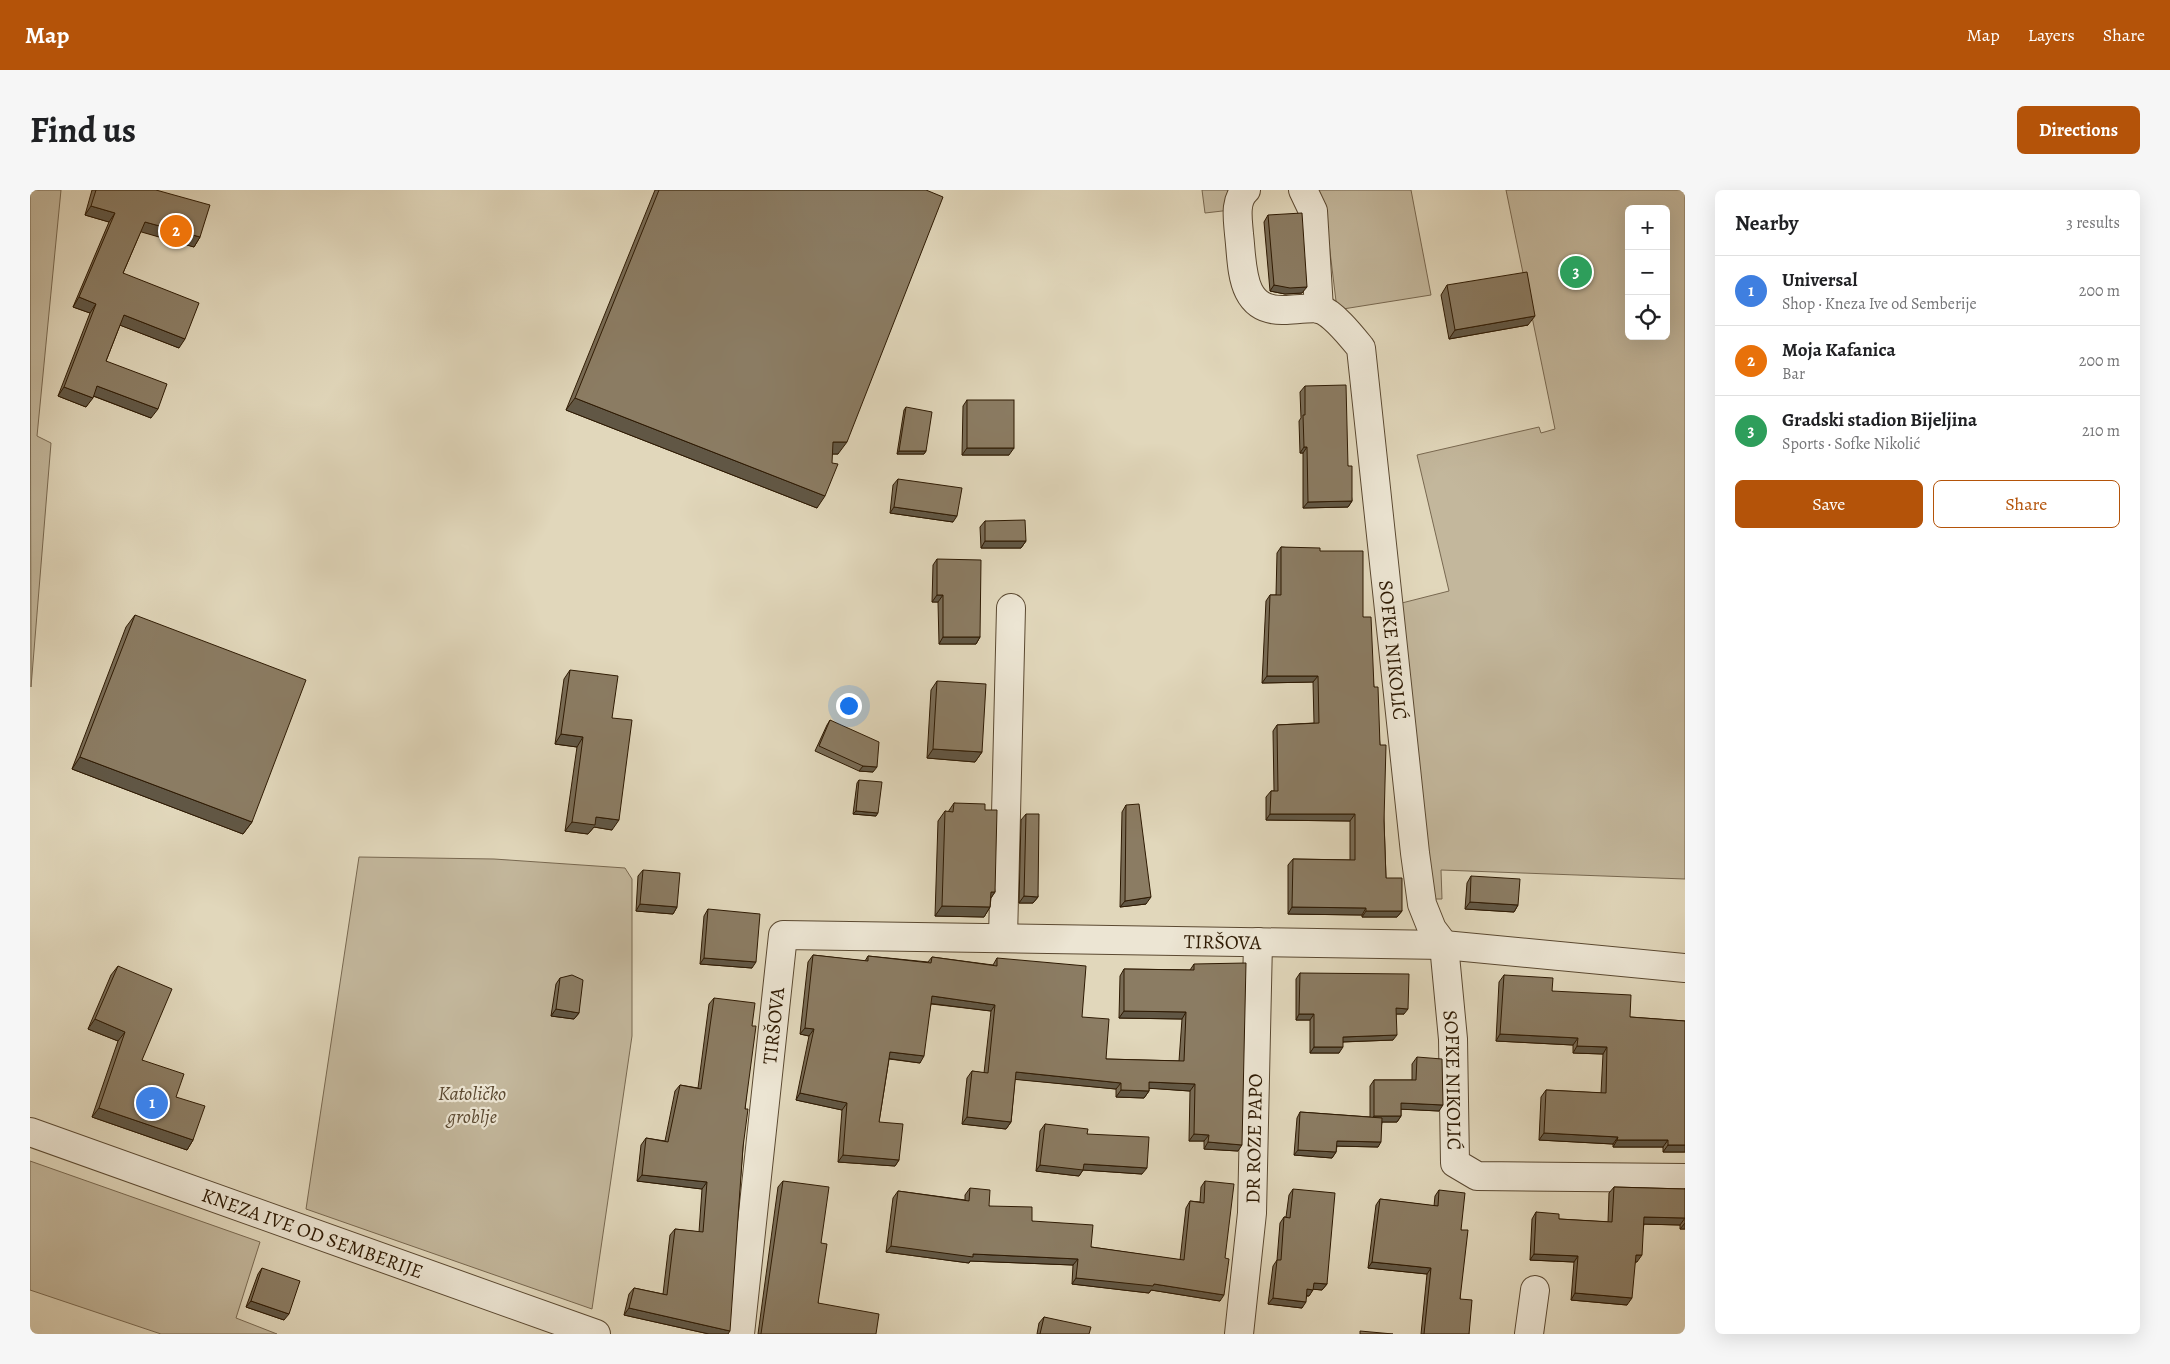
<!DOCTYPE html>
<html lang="en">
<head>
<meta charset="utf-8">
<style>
  body { margin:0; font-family:Alegreya,serif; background:#f6f6f6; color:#202124 }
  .controls { position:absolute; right:15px; top:15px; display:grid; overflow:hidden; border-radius:8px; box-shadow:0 5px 20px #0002 }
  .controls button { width:45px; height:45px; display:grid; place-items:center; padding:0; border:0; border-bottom:1px solid #e0e0e0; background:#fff; color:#202124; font:25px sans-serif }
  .you { position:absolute; left:818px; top:515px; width:18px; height:18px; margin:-12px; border:4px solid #fff; border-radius:50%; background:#1a73e8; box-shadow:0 0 0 8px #1a73e833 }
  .badge { display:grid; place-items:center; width:32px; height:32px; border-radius:50%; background:#b45309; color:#fff; font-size:16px; font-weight:700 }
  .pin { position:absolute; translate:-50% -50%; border:2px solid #fff; box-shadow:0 1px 5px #0006 }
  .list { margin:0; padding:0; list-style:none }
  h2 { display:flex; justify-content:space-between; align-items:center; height:65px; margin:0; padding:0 20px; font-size:21px }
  h2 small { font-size:16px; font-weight:400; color:#757577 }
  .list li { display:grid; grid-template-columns:32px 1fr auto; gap:15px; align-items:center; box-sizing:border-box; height:70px; padding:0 20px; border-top:1px solid #e0e0e0 }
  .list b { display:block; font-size:19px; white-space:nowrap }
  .list p { margin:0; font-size:16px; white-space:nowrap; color:#757577 }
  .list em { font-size:16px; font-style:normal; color:#757577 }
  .actions { display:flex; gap:10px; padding:15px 20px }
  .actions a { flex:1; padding:11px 0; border:1px solid #b45309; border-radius:8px; text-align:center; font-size:18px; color:#b45309 }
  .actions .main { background:#b45309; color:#fff }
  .icon { flex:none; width:28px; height:28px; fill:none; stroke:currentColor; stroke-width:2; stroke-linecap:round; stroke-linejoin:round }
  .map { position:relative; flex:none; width:1655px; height:1144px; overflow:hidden; border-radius:8px }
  header { display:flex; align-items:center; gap:30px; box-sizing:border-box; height:70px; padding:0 25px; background:#b45309; color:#fff }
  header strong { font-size:24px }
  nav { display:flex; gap:28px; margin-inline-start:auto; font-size:18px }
  .intro { display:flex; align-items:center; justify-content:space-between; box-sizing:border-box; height:120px; padding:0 30px }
  h1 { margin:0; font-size:35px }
  .button { padding:12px 22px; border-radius:8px; background:#b45309; color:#fff; font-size:18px; font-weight:700 }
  main { display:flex; gap:30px; padding:0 30px }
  aside { flex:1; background:#fff; border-radius:8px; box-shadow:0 5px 20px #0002 }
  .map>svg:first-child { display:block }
  .green { fill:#c3b79c; stroke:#786850; fill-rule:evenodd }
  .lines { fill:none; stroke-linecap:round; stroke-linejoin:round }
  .minor-casing { stroke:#5b4931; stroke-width:30 }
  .minor { stroke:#ece5d3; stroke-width:28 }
  .wall { fill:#786b55; stroke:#2e1a03 }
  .shaded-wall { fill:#615745; stroke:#2e1a03 }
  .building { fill:#8b7c63; stroke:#2e1a03 }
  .labels { text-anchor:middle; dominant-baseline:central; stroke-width:4.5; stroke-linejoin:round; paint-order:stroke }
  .street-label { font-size:20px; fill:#2e1a03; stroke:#ece5d3 }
  .park-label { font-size:20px; font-style:italic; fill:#5b4931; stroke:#ece5d3 }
</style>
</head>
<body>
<header>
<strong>Map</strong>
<nav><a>Map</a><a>Layers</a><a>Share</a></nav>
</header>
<div class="intro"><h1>Find us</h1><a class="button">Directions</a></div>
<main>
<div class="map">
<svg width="1655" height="1144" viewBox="0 0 1655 1144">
  <rect width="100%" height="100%" fill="#e1d7bb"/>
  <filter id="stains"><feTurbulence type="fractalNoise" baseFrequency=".004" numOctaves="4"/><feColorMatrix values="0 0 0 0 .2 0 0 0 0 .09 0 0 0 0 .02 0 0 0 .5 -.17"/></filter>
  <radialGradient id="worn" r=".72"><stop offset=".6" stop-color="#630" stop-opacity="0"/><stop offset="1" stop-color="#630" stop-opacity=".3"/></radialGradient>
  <g class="green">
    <polygon points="0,0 31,0 7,246 21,253 1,497"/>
    <polygon points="1172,0 1208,0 1201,20 1175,23"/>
    <polygon points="1286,0 1381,0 1401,105 1313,119 1306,111 1294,12"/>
    <path d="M1476,0H1655V689L1411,680L1412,709H1397L1364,415L1419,401L1387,265L1509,237L1511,243L1525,239ZM1599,19H1636V146H1599Z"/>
    <polygon points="329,667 464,669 595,678 602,689 602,846 562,1119 276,1019"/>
    <polygon points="0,971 230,1052 206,1128 247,1144 131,1144 0,1100"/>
  </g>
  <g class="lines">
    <g class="minor-casing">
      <g id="minor">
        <path id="s1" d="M1216,0C1204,11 1208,30 1209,44C1213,77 1209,122 1255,120C1263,120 1283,117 1290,119C1304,124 1322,147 1331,158L1385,663L1392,714L1402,739L1414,755L1423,849L1425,973L1447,986L1655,988"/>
        <polyline points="1273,0 1283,21 1289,119"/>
        <polyline points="973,748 981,418"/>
        <path id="s2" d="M0,942L566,1144"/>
        <path id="s3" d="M710,1144L753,745L1414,755L1655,778"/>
        <path id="s4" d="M1209,1144L1222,1023L1228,752"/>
        <polyline points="1499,1144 1505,1100"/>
      </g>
    </g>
    <use href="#minor" class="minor"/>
  </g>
  <g class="wall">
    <polygon points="62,0 126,0 170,47 164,57 111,41 93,83 149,158 90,135 76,171 121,228 63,206 56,217 28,206 60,123 43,117 79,32 55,25"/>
    <polygon points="625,0 896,0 808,264 802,264 787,318 536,220"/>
    <polygon points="1238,25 1272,103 1255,104 1240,101 1234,32"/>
    <polygon points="1417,95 1498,135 1419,149 1411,105"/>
    <polygon points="1275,196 1318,276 1322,311 1318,317 1273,318 1273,263 1270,263 1269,231 1271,228 1270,202"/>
    <polygon points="937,210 979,265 932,265 933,216"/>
    <polygon points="876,217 896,261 894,264 867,264 874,220"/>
    <polygon points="868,289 923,332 860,323 863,295"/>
    <polygon points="955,331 996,351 991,358 951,358 950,337"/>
    <polygon points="1251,357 1290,361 1333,427 1344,497 1350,555 1354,631 1356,688 1372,721 1367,727 1332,727 1332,725 1258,724 1258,675 1263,669 1320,670 1320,631 1236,630 1236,607 1241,601 1244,601 1243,541 1247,535 1284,533 1283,492 1232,493 1236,411 1240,405 1246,405 1247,363"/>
    <polygon points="907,369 950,447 946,454 909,454 908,412 902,412 903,375"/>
    <polygon points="105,425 222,632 213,644 42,579 96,437"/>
    <polygon points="540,480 582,528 582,640 564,637 558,644 535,641 547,557 525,554 534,489"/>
    <polygon points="907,491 952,562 945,572 897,568 901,500"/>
    <polygon points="800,530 843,582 829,581 785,561 797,535"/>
    <polygon points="829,590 846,626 823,624 827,593"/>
    <polygon points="924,613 955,620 965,702 961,708 960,717 954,727 905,726 908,631 915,621 918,622"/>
    <polygon points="1096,615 1116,714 1090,717 1092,622"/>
    <polygon points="996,624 1008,707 1003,713 989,713 991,630"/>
    <polygon points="613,680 647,717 643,724 606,721 608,686"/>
    <polygon points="1441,686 1488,715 1484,722 1435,719 1437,693"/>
    <polygon points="678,719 722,778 670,774 674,726"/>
    <polygon points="783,765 835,771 838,766 898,772 902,767 963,775 967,768 1052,827 1076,869 1149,871 1152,829 1089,828 1090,786 1094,779 1160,780 1164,774 1208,961 1174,959 1174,951 1159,951 1160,901 1119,898 1119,901 1114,908 1086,907 1086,899 985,889 981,932 976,939 932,934 937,888 942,881 954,883 961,821 901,814 890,873 859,869 849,932 869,970 865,976 808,972 812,920 766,910 779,846 770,844 778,772"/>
    <polygon points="88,776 112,870 146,907 163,950 157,960 62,927 88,851 58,839 81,785"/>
    <polygon points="1270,783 1374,824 1366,824 1363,850 1313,852 1309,863 1280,863 1280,830 1266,830 1266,789"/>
    <polygon points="1474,785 1600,827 1655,831 1655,962 1633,962 1633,957 1583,957 1583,954 1509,950 1511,907 1516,900 1571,903 1573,864 1543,863 1543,855 1466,851 1469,792"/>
    <polygon points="530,788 549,823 544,829 521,826 526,794"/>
    <polygon points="684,808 722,836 715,919 713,957 698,1144 679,1144 594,1125 599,1104 604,1098 633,1104 640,1045 645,1039 669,1042 672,999 607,991 611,955 616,948 635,951 645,901 650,895 668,898 679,814"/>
    <polygon points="1387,867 1409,921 1371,919 1371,926 1367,932 1352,932 1348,957 1307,956 1306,962 1302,968 1264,965 1267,928 1270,922 1340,927 1340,896 1344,890 1382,890 1382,874"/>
    <polygon points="1015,934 1057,944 1112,984 1053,980 1049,986 1006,981 1010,941"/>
    <polygon points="753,991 791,1053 788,1113 846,1144 728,1144 748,997"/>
    <polygon points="1175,991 1190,1111 1121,1100 1119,1103 1042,1094 1043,1075 940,1071 939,1073 856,1062 863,1008 868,1001 935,1010 935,1005 940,998 959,1016 1002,1031 1061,1057 1150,1070 1156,1018 1160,1011 1170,1012 1171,997"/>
    <polygon points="1584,997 1655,999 1655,998 1655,1039 1650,1039 1650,1035 1614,1034 1607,1072 1605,1072 1597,1115 1541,1110 1544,1072 1500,1070 1502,1029 1506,1022 1529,1029 1578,1032 1579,1003"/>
    <polygon points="1263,999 1297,1094 1292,1100 1283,1099 1279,1106 1277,1106 1272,1118 1238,1114 1243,1076 1247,1070 1250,1033 1254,1027 1256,1027 1259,1005"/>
    <polygon points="1409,1000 1431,1040 1430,1109 1439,1144 1391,1144 1397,1084 1338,1078 1346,1015 1350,1009 1404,1016 1405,1006"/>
    <polygon points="232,1078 254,1130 216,1117 228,1084"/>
    <polygon points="1014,1127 1059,1144 1007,1144 1009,1133"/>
  </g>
  <g class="shaded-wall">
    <polygon points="61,16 85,23 79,32 55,25"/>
    <polygon points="115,32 170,47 164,57 108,41"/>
    <polygon points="1244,95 1277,97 1272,103 1255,104 1240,101"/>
    <polygon points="49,107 66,114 60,123 43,117"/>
    <polygon points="94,125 155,149 149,158 87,134"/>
    <polygon points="1505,126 1498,135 1419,149 1425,140"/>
    <polygon points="67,196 128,219 121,228 61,205"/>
    <polygon points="34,197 63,208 56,217 28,206"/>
    <polygon points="545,208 795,306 787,318 536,220"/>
    <polygon points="803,252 817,252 808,264 795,264"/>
    <polygon points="1274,257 1277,257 1273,263 1270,263"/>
    <polygon points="937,258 984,258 979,265 932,265"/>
    <polygon points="869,261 896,261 894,264 867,264"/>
    <polygon points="1322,311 1318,317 1273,318 1278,312"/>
    <polygon points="864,317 927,326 923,332 860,323"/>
    <polygon points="955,351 996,351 991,358 951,358"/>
    <polygon points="907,405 913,405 908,412 902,412"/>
    <polygon points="913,447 950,447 946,454 909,454"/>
    <polygon points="1237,486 1288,486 1283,492 1232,493"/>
    <polygon points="531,544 553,547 547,557 525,554"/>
    <polygon points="903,559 952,562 945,572 897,568"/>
    <polygon points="50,567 222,632 213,644 42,579"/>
    <polygon points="833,576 847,577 843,582 829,581"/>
    <polygon points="826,621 848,623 846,626 823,624"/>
    <polygon points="1240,624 1325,624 1320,631 1236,630"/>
    <polygon points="566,627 589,630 582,640 564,637 558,644 535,641 542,632"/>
    <polygon points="961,702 965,702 958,712"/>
    <polygon points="994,706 1008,707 1003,713 989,713"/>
    <polygon points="1121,707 1116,714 1090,717 1095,711"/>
    <polygon points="1440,712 1488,715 1484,722 1435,719"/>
    <polygon points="610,714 647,717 643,724 606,721"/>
    <polygon points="912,716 960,717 954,727 905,726"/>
    <polygon points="1262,717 1336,718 1332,725 1258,724"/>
    <polygon points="1336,721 1372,721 1367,727 1332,727"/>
    <polygon points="674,768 726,772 722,778 670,774"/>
    <polygon points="902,806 965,815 961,821 897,813"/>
    <polygon points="1366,818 1378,819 1374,824 1362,824"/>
    <polygon points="526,819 549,823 544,829 521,826"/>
    <polygon points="1094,821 1156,822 1152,829 1089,828"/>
    <polygon points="1269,824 1284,824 1280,830 1266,830"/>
    <polygon points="65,829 95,842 88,851 58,839"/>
    <polygon points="775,838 784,839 779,846 770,844"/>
    <polygon points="1470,844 1548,848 1543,855 1466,851"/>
    <polygon points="1367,845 1363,850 1309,852 1313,847"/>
    <polygon points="1547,856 1577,857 1573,864 1543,863"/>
    <polygon points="1284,857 1313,857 1309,863 1280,863"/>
    <polygon points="860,862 894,866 890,873 855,868"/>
    <polygon points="986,882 1091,893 1086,899 981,889"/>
    <polygon points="1119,892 1165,894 1160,901 1115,898"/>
    <polygon points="1091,900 1119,901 1114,908 1086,907"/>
    <polygon points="770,903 817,913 812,920 766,910"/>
    <polygon points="1371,913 1413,915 1409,921 1367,919"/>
    <polygon points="69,918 163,950 157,960 62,927"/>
    <polygon points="1344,926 1371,926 1367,932 1339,932"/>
    <polygon points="937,927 981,932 976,939 932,934"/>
    <polygon points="1514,943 1588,947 1583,954 1509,950"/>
    <polygon points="1164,944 1179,945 1174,951 1159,951"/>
    <polygon points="1587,950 1638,950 1633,957 1583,957"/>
    <polygon points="1307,951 1351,952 1348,957 1303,956"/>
    <polygon points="1178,952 1212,955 1208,961 1174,959"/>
    <polygon points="1638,955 1655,955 1655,962 1633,962"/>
    <polygon points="1268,960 1306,962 1302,968 1264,965"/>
    <polygon points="813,965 869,970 865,976 808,972"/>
    <polygon points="1054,974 1117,978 1112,984 1053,980 1049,986 1006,981 1010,975"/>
    <polygon points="612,985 677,992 672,999 607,991"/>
    <polygon points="1614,1027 1655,1028 1650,1035 1610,1034"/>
    <polygon points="1655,1033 1655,1039 1650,1039"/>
    <polygon points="861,1056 943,1064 1048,1069 1043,1075 940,1071 939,1073 856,1062"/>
    <polygon points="1504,1064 1548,1066 1544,1072 1500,1070"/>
    <polygon points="1606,1065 1612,1065 1607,1072 1602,1071"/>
    <polygon points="1342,1072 1401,1078 1397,1084 1338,1078"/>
    <polygon points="1046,1088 1124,1094 1194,1105 1190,1111 1121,1100 1119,1103 1042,1094"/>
    <polygon points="1284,1093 1297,1094 1292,1100 1280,1099"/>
    <polygon points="1277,1099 1283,1100 1279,1106 1273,1105"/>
    <polygon points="1545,1103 1602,1108 1597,1115 1541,1110"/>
    <polygon points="1243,1108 1276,1112 1272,1118 1238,1114"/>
    <polygon points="221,1111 259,1124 254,1130 216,1117"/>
    <polygon points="599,1118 700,1141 698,1144 679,1144 594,1125"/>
  </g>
  <g class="building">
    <polygon points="66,0 126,0 180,15 170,47 115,32 93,83 169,113 155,149 94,125 76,171 137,194 128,219 67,196 63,208 34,197 66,114 49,107 85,23 61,16"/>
    <polygon points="629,0 896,0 913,7 817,252 803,252 802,273 808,274 795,306 545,208"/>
    <polygon points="1272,23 1277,97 1260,98 1244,95 1238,25"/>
    <polygon points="1497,82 1505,126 1425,140 1417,95"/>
    <polygon points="1316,195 1318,276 1322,276 1322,311 1278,312 1277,257 1274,257 1273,225 1275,225 1275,196"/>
    <rect x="937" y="210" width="47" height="48"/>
    <polygon points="876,217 902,222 896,261 869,261"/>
    <polygon points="868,289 932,298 927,326 864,317"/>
    <polygon points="995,330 996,351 955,351 955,331"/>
    <polygon points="1251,357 1290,358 1290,361 1333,361 1333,427 1341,427 1344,497 1348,497 1350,555 1356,555 1354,631 1356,688 1372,688 1372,721 1336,721 1336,718 1262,717 1263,669 1325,670 1325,624 1240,624 1241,601 1248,601 1247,535 1289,533 1288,486 1237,486 1240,405 1251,405"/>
    <polygon points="907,369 951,370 950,447 913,447 913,405 907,405"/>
    <polygon points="105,425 276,490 222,632 50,567"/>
    <polygon points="540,480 588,486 582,528 602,530 589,630 566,627 565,635 542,632 553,547 531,544"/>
    <polygon points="907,491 956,494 952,562 903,559"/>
    <polygon points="800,530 849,552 847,577 833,576 789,556"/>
    <polygon points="829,590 852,592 848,623 826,621"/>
    <polygon points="924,613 955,614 955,620 967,620 965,702 961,702 960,717 912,716 915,621 923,622"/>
    <polygon points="1109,614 1121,707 1095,711 1096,615"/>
    <polygon points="996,624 1009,624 1008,707 994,706"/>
    <polygon points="613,680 650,683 647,717 610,714"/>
    <polygon points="1441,686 1490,689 1488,715 1440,712"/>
    <polygon points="678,719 730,724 726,772 674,768"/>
    <polygon points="783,765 838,771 838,766 901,773 902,767 967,776 967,768 1056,776 1052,827 1079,829 1076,869 1154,871 1156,822 1094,821 1094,779 1164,780 1164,774 1216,773 1212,955 1178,952 1179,945 1164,944 1165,894 1119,892 1119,901 1091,900 1091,893 986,882 981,932 937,927 942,881 958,883 965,815 902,806 894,866 860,862 849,932 873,934 869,970 813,965 817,913 770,903 784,839 775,838"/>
    <polygon points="88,776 142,799 112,870 154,884 146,907 175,916 163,950 69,918 95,842 65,829"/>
    <polygon points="1270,783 1379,784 1378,819 1366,818 1367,845 1313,847 1313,857 1284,857 1284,824 1269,824"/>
    <polygon points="542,785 553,790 549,823 526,819 530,788"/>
    <polygon points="1474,785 1523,788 1522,801 1601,805 1600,827 1655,831 1655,955 1638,955 1638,950 1587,950 1588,947 1514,943 1516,900 1576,903 1577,857 1547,856 1548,848 1470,844"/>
    <polygon points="684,808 725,813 722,836 726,836 715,919 718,919 713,957 700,1141 599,1118 604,1098 637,1105 645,1039 673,1042 677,992 612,985 616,948 638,952 650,895 671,899"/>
    <polygon points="1387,867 1412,869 1413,915 1371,913 1371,926 1344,926 1344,890 1386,890"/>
    <polygon points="1270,922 1352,928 1351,952 1307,951 1306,962 1268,960"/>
    <polygon points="1015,934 1058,939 1057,944 1119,947 1117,978 1054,974 1053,980 1010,975"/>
    <polygon points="753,991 799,997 791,1053 797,1054 788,1113 849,1124 846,1144 731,1144"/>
    <polygon points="1175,991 1204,994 1195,1068 1199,1069 1194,1105 1124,1094 1123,1096 1046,1088 1048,1069 943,1064 943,1067 861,1056 868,1001 939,1011 940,998 960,1000 959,1016 1002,1017 1002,1031 1063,1035 1061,1057 1154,1070 1160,1011 1174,1013"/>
    <polygon points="1584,997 1655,999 1655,1028 1614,1027 1612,1065 1606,1065 1602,1108 1545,1103 1548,1066 1504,1064 1506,1022 1529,1024 1529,1029 1582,1032"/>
    <polygon points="1263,999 1305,1003 1297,1094 1284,1093 1283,1100 1277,1099 1276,1112 1243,1108 1247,1070 1251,1070 1254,1027 1260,1028"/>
    <polygon points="1409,1000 1435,1003 1431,1040 1438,1040 1430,1109 1442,1110 1439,1144 1394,1144 1401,1078 1342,1072 1350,1009 1408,1016"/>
    <polygon points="232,1078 270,1091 259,1124 221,1111"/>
    <polygon points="1014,1127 1061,1137 1059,1144 1010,1144"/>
    <polygon points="1330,1141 1363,1144 1330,1144"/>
  </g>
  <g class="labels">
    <g class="street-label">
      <text stroke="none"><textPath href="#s1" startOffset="544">SOFKE NIKOLIĆ</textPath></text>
      <text stroke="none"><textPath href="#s3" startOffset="841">TIRŠOVA</textPath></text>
      <text stroke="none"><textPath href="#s3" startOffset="310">TIRŠOVA</textPath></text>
      <text stroke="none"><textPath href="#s1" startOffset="982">SOFKE NIKOLIĆ</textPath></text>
      <text stroke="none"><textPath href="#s4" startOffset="196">DR ROZE PAPO</textPath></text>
      <text stroke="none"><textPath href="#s2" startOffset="300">KNEZA IVE OD SEMBERIJE</textPath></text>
    </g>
    <g class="park-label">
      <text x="442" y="903">Katoličko<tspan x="442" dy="23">groblje</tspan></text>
    </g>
  </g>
  <rect width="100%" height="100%" filter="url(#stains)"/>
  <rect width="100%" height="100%" fill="url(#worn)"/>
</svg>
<div class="controls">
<button>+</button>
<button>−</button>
<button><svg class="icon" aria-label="locate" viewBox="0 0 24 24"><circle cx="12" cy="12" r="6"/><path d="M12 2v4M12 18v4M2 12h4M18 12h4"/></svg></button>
</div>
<div class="you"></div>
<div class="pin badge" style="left:122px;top:913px;background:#3f7fe0">1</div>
<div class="pin badge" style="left:146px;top:41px;background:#e8710a">2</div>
<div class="pin badge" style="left:1546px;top:82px;background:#2e9e5b">3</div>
</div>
<aside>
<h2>Nearby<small>3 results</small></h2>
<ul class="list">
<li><span class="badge" style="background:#3f7fe0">1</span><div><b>Universal</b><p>Shop · Kneza Ive od Semberije</p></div><em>200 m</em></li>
<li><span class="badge" style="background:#e8710a">2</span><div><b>Moja Kafanica</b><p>Bar</p></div><em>200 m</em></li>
<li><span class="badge" style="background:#2e9e5b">3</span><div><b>Gradski stadion Bijeljina</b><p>Sports · Sofke Nikolić</p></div><em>210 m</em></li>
</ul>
<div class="actions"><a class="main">Save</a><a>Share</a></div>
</aside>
</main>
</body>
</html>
